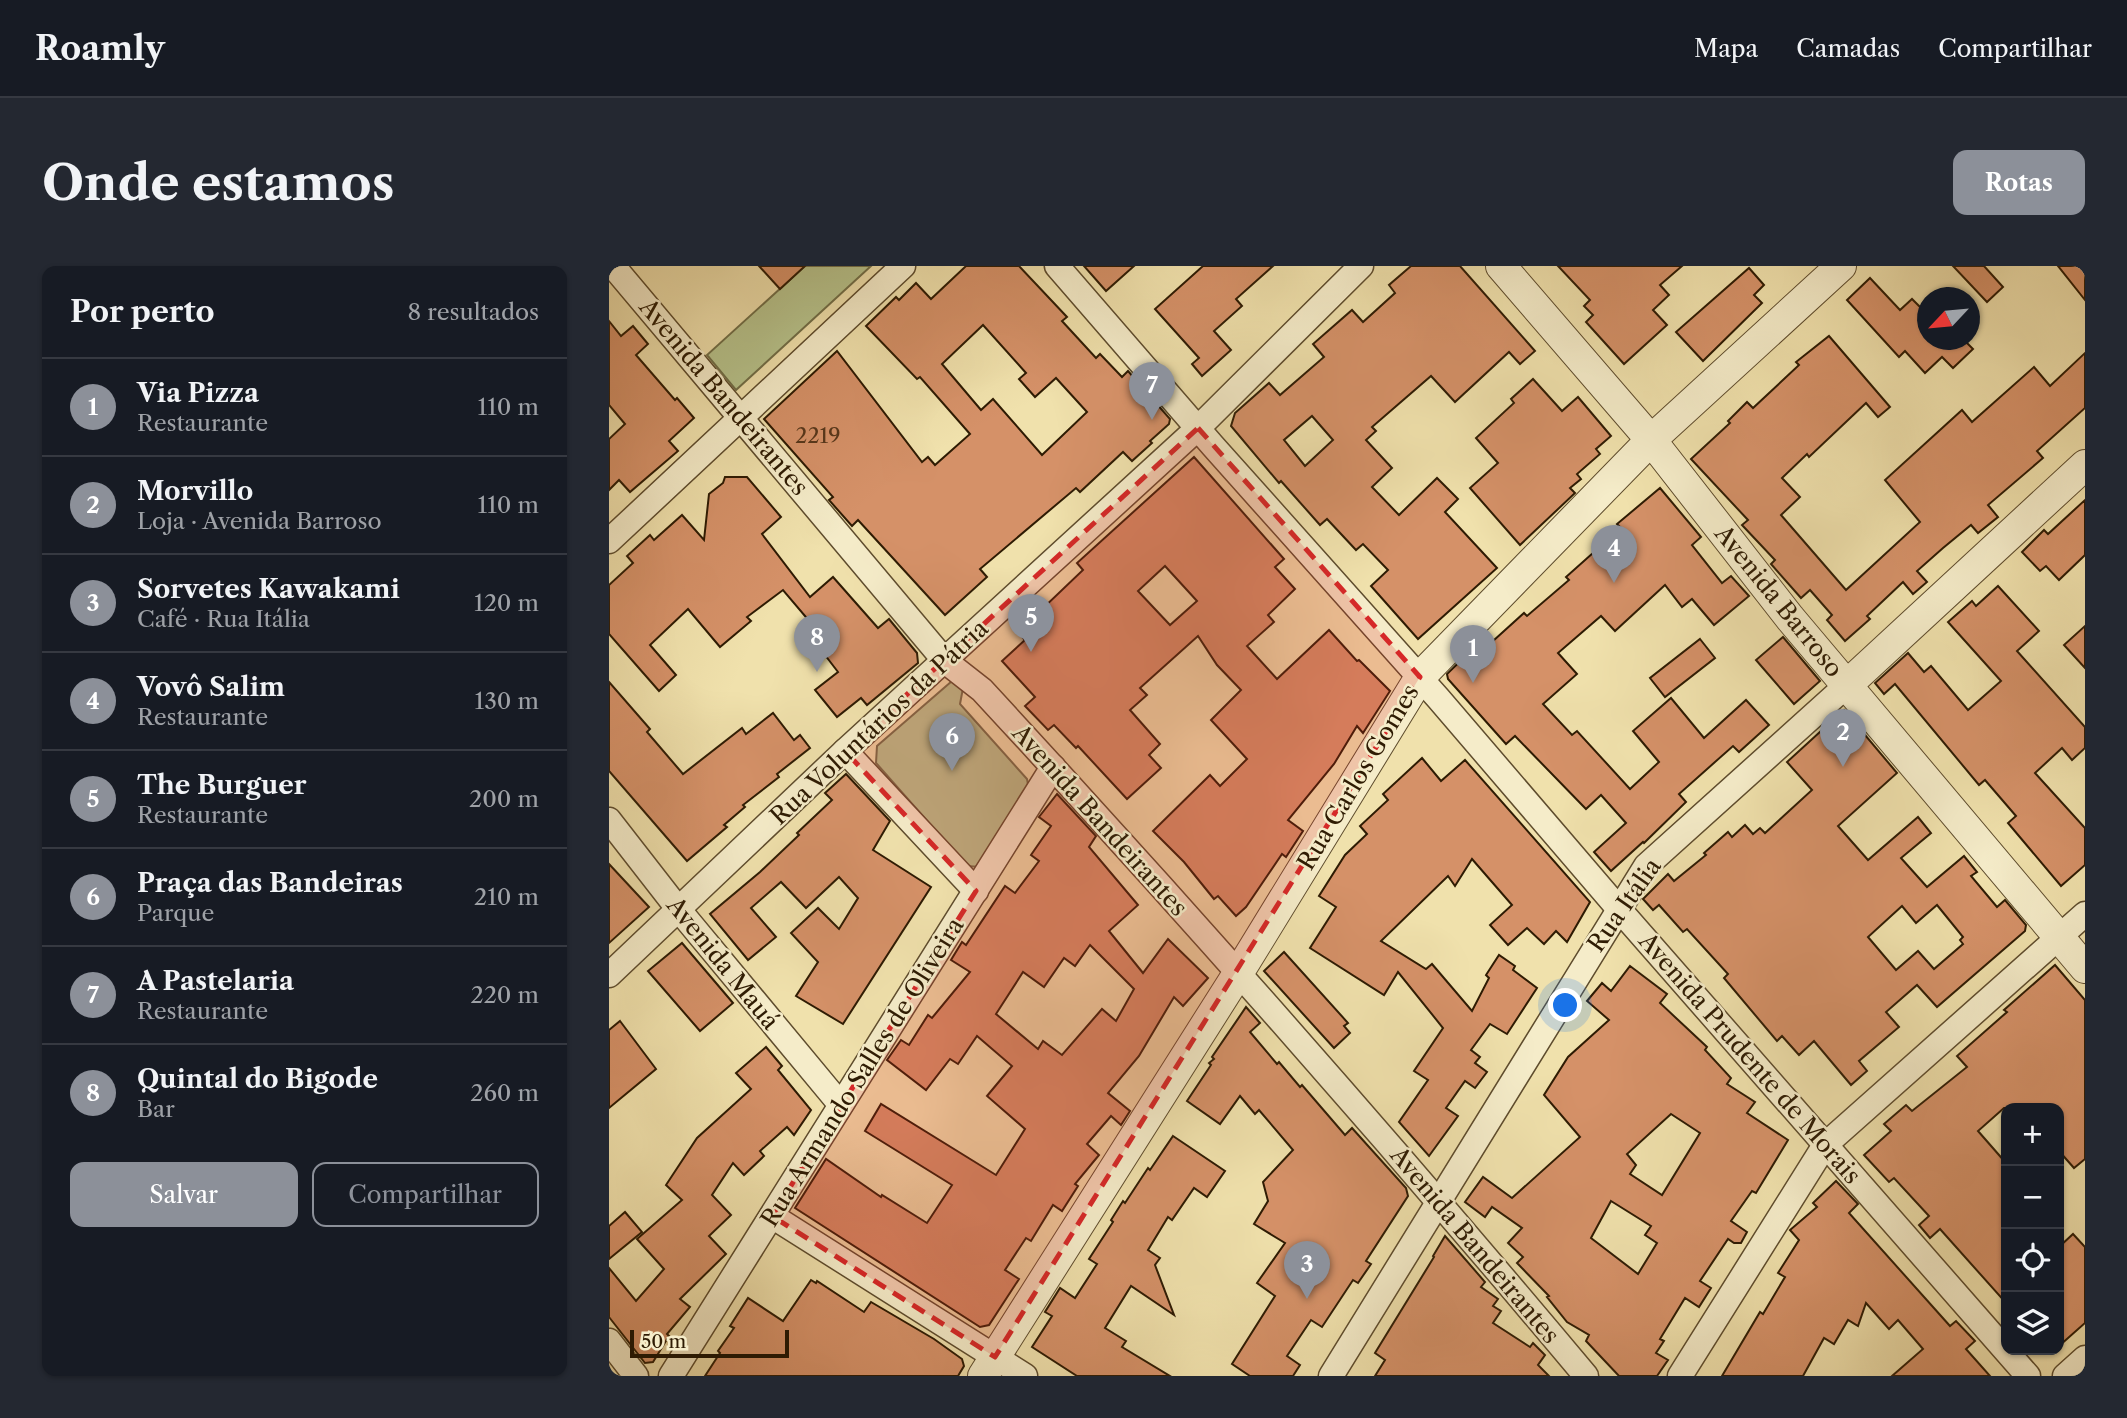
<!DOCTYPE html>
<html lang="pt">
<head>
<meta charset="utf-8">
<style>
  body { margin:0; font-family:"Libre Caslon Text",serif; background:#242831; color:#f1f3f6 }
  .controls { position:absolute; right:21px; bottom:21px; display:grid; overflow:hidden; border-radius:14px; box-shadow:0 2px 5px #0004 }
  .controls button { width:63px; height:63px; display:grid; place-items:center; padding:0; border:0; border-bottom:2px solid #363941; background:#171b24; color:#f1f3f6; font:35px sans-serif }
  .compass { position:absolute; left:1308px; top:21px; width:63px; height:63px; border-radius:50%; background:#171b24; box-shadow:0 2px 5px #0004; rotate:244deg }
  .scale { position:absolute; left:21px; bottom:18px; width:159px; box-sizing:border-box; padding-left:7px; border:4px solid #2e1b03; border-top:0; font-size:19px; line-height:24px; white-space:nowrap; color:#2e1b03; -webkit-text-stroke:5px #f5ecc9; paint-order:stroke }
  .you { position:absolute; left:957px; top:740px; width:24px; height:24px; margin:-18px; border:5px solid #fff; border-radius:50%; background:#1a73e8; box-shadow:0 0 0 10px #1a73e833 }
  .badge { display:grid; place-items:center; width:46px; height:46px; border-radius:50%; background:#8c9099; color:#fff; font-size:23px; font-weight:700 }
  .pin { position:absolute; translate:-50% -58px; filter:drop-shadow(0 2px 4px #0008) }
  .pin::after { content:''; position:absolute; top:37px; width:24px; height:21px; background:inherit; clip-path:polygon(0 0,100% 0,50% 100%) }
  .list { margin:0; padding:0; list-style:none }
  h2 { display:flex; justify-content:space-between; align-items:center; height:91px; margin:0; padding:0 28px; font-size:30px }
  h2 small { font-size:23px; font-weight:400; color:#9ea1a6 }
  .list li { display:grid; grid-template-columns:46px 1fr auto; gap:21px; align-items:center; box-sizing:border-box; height:98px; padding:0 28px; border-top:2px solid #363941 }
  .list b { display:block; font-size:26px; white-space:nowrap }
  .list p { margin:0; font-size:23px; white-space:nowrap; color:#9ea1a6 }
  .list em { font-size:23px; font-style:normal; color:#9ea1a6 }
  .actions { display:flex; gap:14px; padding:21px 28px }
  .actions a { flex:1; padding:16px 0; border:2px solid #8c9099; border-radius:14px; text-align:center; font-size:24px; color:#8c9099 }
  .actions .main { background:#8c9099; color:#fff }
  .icon { flex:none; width:38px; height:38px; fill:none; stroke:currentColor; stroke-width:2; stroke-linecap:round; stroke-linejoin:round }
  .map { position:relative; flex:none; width:1476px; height:1110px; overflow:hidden; border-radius:14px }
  header { display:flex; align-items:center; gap:42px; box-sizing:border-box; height:98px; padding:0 35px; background:#171b24; border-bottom:2px solid #363941 }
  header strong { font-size:33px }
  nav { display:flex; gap:38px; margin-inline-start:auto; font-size:24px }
  .intro { display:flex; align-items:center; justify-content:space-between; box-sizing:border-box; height:168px; padding:0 42px }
  h1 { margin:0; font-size:49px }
  .button { padding:18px 32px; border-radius:14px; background:#8c9099; color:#fff; font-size:24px; font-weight:700 }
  main { display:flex; gap:42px; padding:0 42px }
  aside { flex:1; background:#171b24; border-radius:14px; box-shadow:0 2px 5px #0004 }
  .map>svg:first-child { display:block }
  .green { fill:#b7c38c; stroke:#726f48; stroke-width:2 }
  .building { fill:#d59168; stroke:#2e1b03; stroke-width:2; fill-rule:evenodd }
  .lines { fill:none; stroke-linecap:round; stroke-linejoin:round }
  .minor-casing { stroke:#5e4c2d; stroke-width:27 }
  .tertiary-casing { stroke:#5e4c2d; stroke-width:32 }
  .minor { stroke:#f5ecc9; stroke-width:24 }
  .tertiary { stroke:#f5ecc9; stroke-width:30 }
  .marked { fill:#d62828; fill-opacity:0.2; stroke:#d62828; stroke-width:5; stroke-dasharray:14 9; stroke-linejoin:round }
  .labels { text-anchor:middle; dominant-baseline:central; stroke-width:5; stroke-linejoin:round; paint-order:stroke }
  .number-label { font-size:21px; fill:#58381c }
  .street-label { font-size:24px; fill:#2e1b03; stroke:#f5ecc9 }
</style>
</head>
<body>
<header>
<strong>Roamly</strong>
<nav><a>Mapa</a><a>Camadas</a><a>Compartilhar</a></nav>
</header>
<div class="intro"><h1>Onde estamos</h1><a class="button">Rotas</a></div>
<main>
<aside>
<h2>Por perto<small>8 resultados</small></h2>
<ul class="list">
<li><span class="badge">1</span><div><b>Via Pizza</b><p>Restaurante</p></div><em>110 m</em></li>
<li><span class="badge">2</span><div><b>Morvillo</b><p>Loja · Avenida Barroso</p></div><em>110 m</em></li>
<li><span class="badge">3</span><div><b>Sorvetes Kawakami</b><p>Café · Rua Itália</p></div><em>120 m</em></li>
<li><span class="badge">4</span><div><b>Vovô Salim</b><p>Restaurante</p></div><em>130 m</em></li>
<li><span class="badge">5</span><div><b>The Burguer</b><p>Restaurante</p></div><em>200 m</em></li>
<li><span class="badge">6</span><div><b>Praça das Bandeiras</b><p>Parque</p></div><em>210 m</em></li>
<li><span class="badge">7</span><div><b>A Pastelaria</b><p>Restaurante</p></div><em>220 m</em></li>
<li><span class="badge">8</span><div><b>Quintal do Bigode</b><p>Bar</p></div><em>260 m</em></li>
</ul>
<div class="actions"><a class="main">Salvar</a><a>Compartilhar</a></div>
</aside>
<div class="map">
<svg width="1476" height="1110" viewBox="0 0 1476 1110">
  <rect width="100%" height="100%" fill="#f0e1ac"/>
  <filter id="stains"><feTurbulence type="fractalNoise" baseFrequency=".00286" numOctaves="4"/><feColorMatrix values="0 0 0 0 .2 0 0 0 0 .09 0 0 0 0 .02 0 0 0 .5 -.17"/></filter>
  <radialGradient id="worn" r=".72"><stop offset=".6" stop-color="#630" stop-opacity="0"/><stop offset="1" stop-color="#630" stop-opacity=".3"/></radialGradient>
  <g class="green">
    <polygon points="196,0 262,0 127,124 98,89"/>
    <polygon points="343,415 354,422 351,438 418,513 420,524 371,601 358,600 267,497 268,480"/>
  </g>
  <g class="building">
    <polygon points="150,0 196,0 171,23"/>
    <path d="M357,0H410L458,51L453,55L487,92L491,88L513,111L519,105L561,153L560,158L541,175L543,177L523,195L514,186L471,226L467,222L371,303L378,311L336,349L249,254L243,260L220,234L224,231L155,153L228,85L313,196L319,191L326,199L361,168L311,111L308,113L257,60L287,31L290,34L307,17L322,33ZM374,59L417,107L410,113L426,131L447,112L478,146L433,189L384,133L372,144L333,98Z"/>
    <polygon points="475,0 525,0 497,25"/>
    <polygon points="594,0 664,0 627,33 633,40 605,65 622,84 593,110 583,98 590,92 546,43"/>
    <path d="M802,0H851L926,85L911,98L900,86L846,136L822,110L763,161L767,165L757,174L783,202L763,221L790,249L828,212L849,233L836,246L888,302L809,373L762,320L779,304L754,278L747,284L718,253L711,259L672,215L670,217L622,160L626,147L660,117L671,129L715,91L704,78L743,44L754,56L786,27L780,19ZM703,150L724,174L696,200L675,174Z"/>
    <polygon points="949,0 1073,0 1051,19 1060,29 1044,44 1058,59 1015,98 977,56 984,49 975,40 981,34"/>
    <polygon points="1344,0 1375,0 1394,21 1378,36"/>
    <polygon points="1449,0 1476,0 1476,34"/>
    <polygon points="1140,2 1155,19 1145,29 1153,37 1094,95 1067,66"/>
    <polygon points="1261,12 1291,44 1303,33 1319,49 1319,74 1355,74 1364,83 1344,102 1333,91 1316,107 1296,85 1290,91 1238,34"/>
    <polygon points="0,55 12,70 24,60 39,78 27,89 66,134 68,132 85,152 60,175 69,185 21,226 10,214 0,224 0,173 16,158 0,139"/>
    <polygon points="1220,70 1281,141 1269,151 1257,137 1200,191 1198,188 1173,212 1191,231 1172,249 1237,324 1311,256 1276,214 1353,144 1363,156 1425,101 1441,120 1476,87 1476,142 1428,185 1434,192 1379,239 1389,251 1369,267 1362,259 1334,282 1308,305 1318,316 1304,328 1294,316 1258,350 1261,353 1236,375 1218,354 1223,349 1201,324 1192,332 1162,298 1166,294 1133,259 1139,254 1082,193 1121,157 1119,155 1138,136 1144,142 1190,99 1187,96"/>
    <polygon points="924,113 953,145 969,131 1002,170 987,183 991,188 968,208 972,213 961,222 966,227 911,279 861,222 889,197 867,172 905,137 902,133"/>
    <path d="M585,191L675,293L666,301L686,323L659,349L665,356L638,380L668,413L720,364L748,395L750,394L781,425L754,467L748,460L725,498L679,554L694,565L677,591L673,588L637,641L627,650L609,630L605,633L575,596L544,565L601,509L611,520L638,493L602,454L632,424L608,399L589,370L531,422L538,429L521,444L551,478L540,489L552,502L518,533L469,480L467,482L445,459L439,464L416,440L426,431L393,395L416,374L409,366L474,304L468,297ZM556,300L588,335L561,359L529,325Z"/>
    <polygon points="116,211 138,211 172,251 153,268 201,331 224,311 269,362 280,353 308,387 309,397 258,439 252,432 228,451 206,424 229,406 206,376 213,370 174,324 138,351 142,355 111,381 79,343 41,379 67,409 50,425 0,368 0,319 24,297 18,290 41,269 45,274 73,249 95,274 100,228 114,217"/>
    <polygon points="1051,222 1092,271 1083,279 1113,317 1122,310 1140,330 1105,359 1083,333 1073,341 1056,319 1006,365 992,350 949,387 968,408 934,438 963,469 968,465 1021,523 1050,496 1024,465 1062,432 1095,472 1137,434 1160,459 1130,486 1124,480 1070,528 1077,536 1035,577 1034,576 1002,605 985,586 1017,557 992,529 977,543 906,470 897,478 839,413 838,408 879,368 884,375 915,347 918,350 960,314 957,311 1012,262 1008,258"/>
    <polygon points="1476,234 1476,289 1450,314 1437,300 1431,305 1413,286 1435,264 1439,268"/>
    <polygon points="1389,320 1430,365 1408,385 1476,461 1476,482 1463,494 1453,482 1426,507 1476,562 1476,599 1452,620 1399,557 1407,550 1376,514 1370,519 1286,418 1275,428 1266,417 1299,387 1315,406 1322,400 1359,444 1392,415 1339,356 1363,335 1367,340"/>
    <polygon points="1476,360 1476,402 1455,379"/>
    <polygon points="1174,371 1211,415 1185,438 1147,394"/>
    <polygon points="1091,373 1106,392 1056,431 1041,412"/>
    <polygon points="0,416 41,463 38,466 74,508 133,462 137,468 164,447 185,474 191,469 201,482 168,508 170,511 134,539 136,541 115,559 118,561 78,595 0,505"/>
    <path d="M1235,444L1288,507L1229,560L1259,594L1309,551L1322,567L1292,592L1318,621L1355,590L1368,606L1362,610L1388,641L1396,634L1417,659L1416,665L1328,741L1308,719L1277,746L1290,761L1250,795L1258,805L1242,819L1205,775L1190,789L1173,770L1168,775L1115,712L1119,708L1078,663L1074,666L1050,639L1044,644L1034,633L1059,608L1065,615L1097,589L1095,587L1119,566L1123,571L1136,559L1144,568L1151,562L1156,567L1203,524L1178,496ZM1328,639L1354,671L1351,674L1354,678L1325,703L1309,685L1287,704L1259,671L1293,640L1307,657Z"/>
    <polygon points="813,492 832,515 856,494 981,636 958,676 947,665 935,678 918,662 899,679 881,659 903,639 863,593 846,620 839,610 772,675 817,703 823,698 863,745 880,712 877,709 890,689 906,700 904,704 928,722 898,768 881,758 862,784 871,791 866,797 878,806 866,822 856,815 837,842 849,850 820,890 790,856 819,814 805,805 834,762 789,706 775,729 701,682 727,641 710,630 736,589 758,568 751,560 779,534 774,528"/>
    <polygon points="237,508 281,555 264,584 322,621 234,758 187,730 209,696 182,667 209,642 230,663 249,632 230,611 197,642 172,616 142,642 167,671 139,694 101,648 151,606 190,569 188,567 223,534 216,527"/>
    <path d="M448,528L487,570L480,581L529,639L500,665L534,707L559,673L599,712L574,740L565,731L530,790L499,827L521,845L512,859L502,850L478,878L490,889L466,918L469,920L453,945L444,939L422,975L417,972L396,1004L410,1013L380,1059L371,1061L186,942L217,893L272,931L273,929L318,957L343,919L256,865L272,838L387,909L416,863L378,830L403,800L368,770L349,798L341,793L317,824L278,794L292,774L300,779L319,749L323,752L361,706L342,694L353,676L357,679L396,620L406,627L430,595L422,589L442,560L430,551ZM481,679L525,723L507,755L493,743L453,789L434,775L429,783L387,748L414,706L435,721L455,692L466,700Z"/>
    <polygon points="0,598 40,641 0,677"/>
    <polygon points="73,677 124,737 91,765 39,705"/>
    <polygon points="675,686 739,757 735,760 741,767 725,782 655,705"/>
    <polygon points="1446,699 1476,734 1476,893 1465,902 1450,885 1450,842 1395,842 1369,865 1397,897 1397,1037 1331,963 1321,972 1310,959 1320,950 1285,912 1280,916 1255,889 1282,865 1275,858 1297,839 1303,845 1358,801 1348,790 1398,746 1395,744"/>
    <path d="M1021,700L1058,728L1051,737L1098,781L1096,784L1122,812L1118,818L1146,836L1138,847L1179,874L1147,927L1143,925L1122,955L1138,966L1132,977H1125L1119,973L1091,1015L1102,1022L1090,1041L1076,1032L1051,1073L1055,1075L1047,1087L1059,1094L1048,1110H1010L977,1075L980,1069L958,1056L938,1031L940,1030L908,997L914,991L899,977L913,962L883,941L876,951L856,936L874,911L903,932L971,871L935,829L959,791L1000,754L978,735L993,717L1002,725ZM1062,848L1091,867L1053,929L1021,908L1027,899L1018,888ZM1002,935L1042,960L1036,969L1048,977L1029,1008L982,972Z"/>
    <polygon points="637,741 651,757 641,766 668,798 670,796 691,821 693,819 736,869 743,862 797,922 799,930 757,995 762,998 749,1017 744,1014 713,1061 702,1054 678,1090 691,1099 684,1110 641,1110 623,1098 666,1030 648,1017 676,977 645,958 659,935 654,916 684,884 650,844 646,848 631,830 611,858 578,835 602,799 600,797 605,793 603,791"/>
    <polygon points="11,755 47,803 0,842 0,764"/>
    <polygon points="157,781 173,800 169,804 202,844 185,869 178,861 151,885 155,890 135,909 124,897 103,929 122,949 100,970 117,988 71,1033 81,1041 58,1068 60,1070 44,1096 36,1097 0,1051 0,1002 27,1035 55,1003 28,973 73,934 57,919 88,872 142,823 127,807"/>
    <polygon points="564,870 616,905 598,931 585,922 563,954 559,951 539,984 551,992 546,999 565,1049 522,1020 496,1062 517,1075 513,1081 561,1110 468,1110 423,1081 443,1050 436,1046 451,1022 466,1032 488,998 480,993 504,956 502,954 514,935 516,937 539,902 541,904"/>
    <polygon points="1227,915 1249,938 1240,947 1341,1060 1347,1055 1366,1075 1357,1083 1381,1110 1283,1110 1314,1083 1289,1054 1280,1063 1257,1037 1249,1060 1239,1054 1225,1078 1215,1072 1194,1110 1113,1110 1151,1046 1154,1048 1176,1011 1169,1007 1190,974 1181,964 1208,941 1204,937"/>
    <polygon points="16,946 33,966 0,993 0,960"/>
    <polygon points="1464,968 1476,981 1476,1057 1450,1080 1450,981"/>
    <polygon points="836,970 876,1016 872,1021 889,1033 884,1040 892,1045 884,1057 921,1081 924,1077 936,1089 929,1099 940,1110 766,1110 776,1094 766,1087 825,991 824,990"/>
    <polygon points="202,1014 207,1017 208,1015 255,1046 262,1036 325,1073 353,1093 355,1100 349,1110 96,1110 111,1087 109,1085 125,1062 121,1060 139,1032 174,1055"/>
  </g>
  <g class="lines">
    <g class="minor-casing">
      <g id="minor">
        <path d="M4,0L336,395L373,424C580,648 781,876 977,1110"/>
        <polyline points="448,0 604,180 829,432 1009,642 1419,1110"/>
        <polyline points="0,275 294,0"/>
        <polyline points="236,485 367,625"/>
        <polyline points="0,554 70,644 231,838"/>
        <polyline points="0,709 236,485 589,162 752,0"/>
        <polyline points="163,950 416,1110"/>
        <polyline points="0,1075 27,1110"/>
        <polyline points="62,1110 444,501"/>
        <polyline points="722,1110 1037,600 1238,419"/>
        <polyline points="1071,1110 1216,879 1476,648"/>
        <polyline points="1456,1110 1476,1092"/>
      </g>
    </g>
    <g class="tertiary-casing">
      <g id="tertiary">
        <polyline points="892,0 1042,174 1181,352 1476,702"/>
        <polyline points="1238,419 1476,199"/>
        <polyline points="374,1110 630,706 811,411 1042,174 1232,0"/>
      </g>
    </g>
    <use href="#minor" class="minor"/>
    <use href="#tertiary" class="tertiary"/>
  </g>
  <path class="marked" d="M589,162L811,411L386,1091L163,950L367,625L236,485Z"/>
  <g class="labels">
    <g class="number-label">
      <text x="209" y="169">2219</text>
    </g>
    <g class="street-label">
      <text transform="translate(115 131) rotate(50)">Avenida Bandeirantes</text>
      <text transform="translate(1170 335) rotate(51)">Avenida Barroso</text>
      <text transform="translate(270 456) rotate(-43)">Rua Voluntários da Pátria</text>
      <text transform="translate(749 511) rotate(-59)">Rua Carlos Gomes</text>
      <text transform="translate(491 554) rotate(48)">Avenida Bandeirantes</text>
      <text transform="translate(1015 639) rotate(-55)">Rua Itália</text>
      <text transform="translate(114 697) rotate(51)">Avenida Mauá</text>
      <text transform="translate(1141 792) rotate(49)">Avenida Prudente de Morais</text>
      <text transform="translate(253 806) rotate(-58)">Rua Armando Salles de Oliveira</text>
      <text transform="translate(866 979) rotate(50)">Avenida Bandeirantes</text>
    </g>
  </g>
  <rect width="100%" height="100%" filter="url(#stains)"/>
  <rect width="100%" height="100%" fill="url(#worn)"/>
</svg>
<div class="controls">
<button>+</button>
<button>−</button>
<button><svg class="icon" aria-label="locate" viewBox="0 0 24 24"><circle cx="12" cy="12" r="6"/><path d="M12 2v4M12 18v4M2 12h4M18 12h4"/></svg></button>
<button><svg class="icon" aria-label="layers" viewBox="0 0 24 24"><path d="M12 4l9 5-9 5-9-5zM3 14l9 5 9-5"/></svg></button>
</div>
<svg class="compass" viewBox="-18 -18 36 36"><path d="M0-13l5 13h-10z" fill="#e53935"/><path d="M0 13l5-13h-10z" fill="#9ea1a6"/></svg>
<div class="scale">50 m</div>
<div class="you"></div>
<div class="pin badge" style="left:864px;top:417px">1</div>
<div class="pin badge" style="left:1234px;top:501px">2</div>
<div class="pin badge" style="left:698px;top:1033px">3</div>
<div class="pin badge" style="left:1005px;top:317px">4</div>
<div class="pin badge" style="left:422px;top:386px">5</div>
<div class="pin badge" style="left:343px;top:505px">6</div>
<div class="pin badge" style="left:543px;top:154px">7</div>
<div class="pin badge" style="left:208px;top:406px">8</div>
</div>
</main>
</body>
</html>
